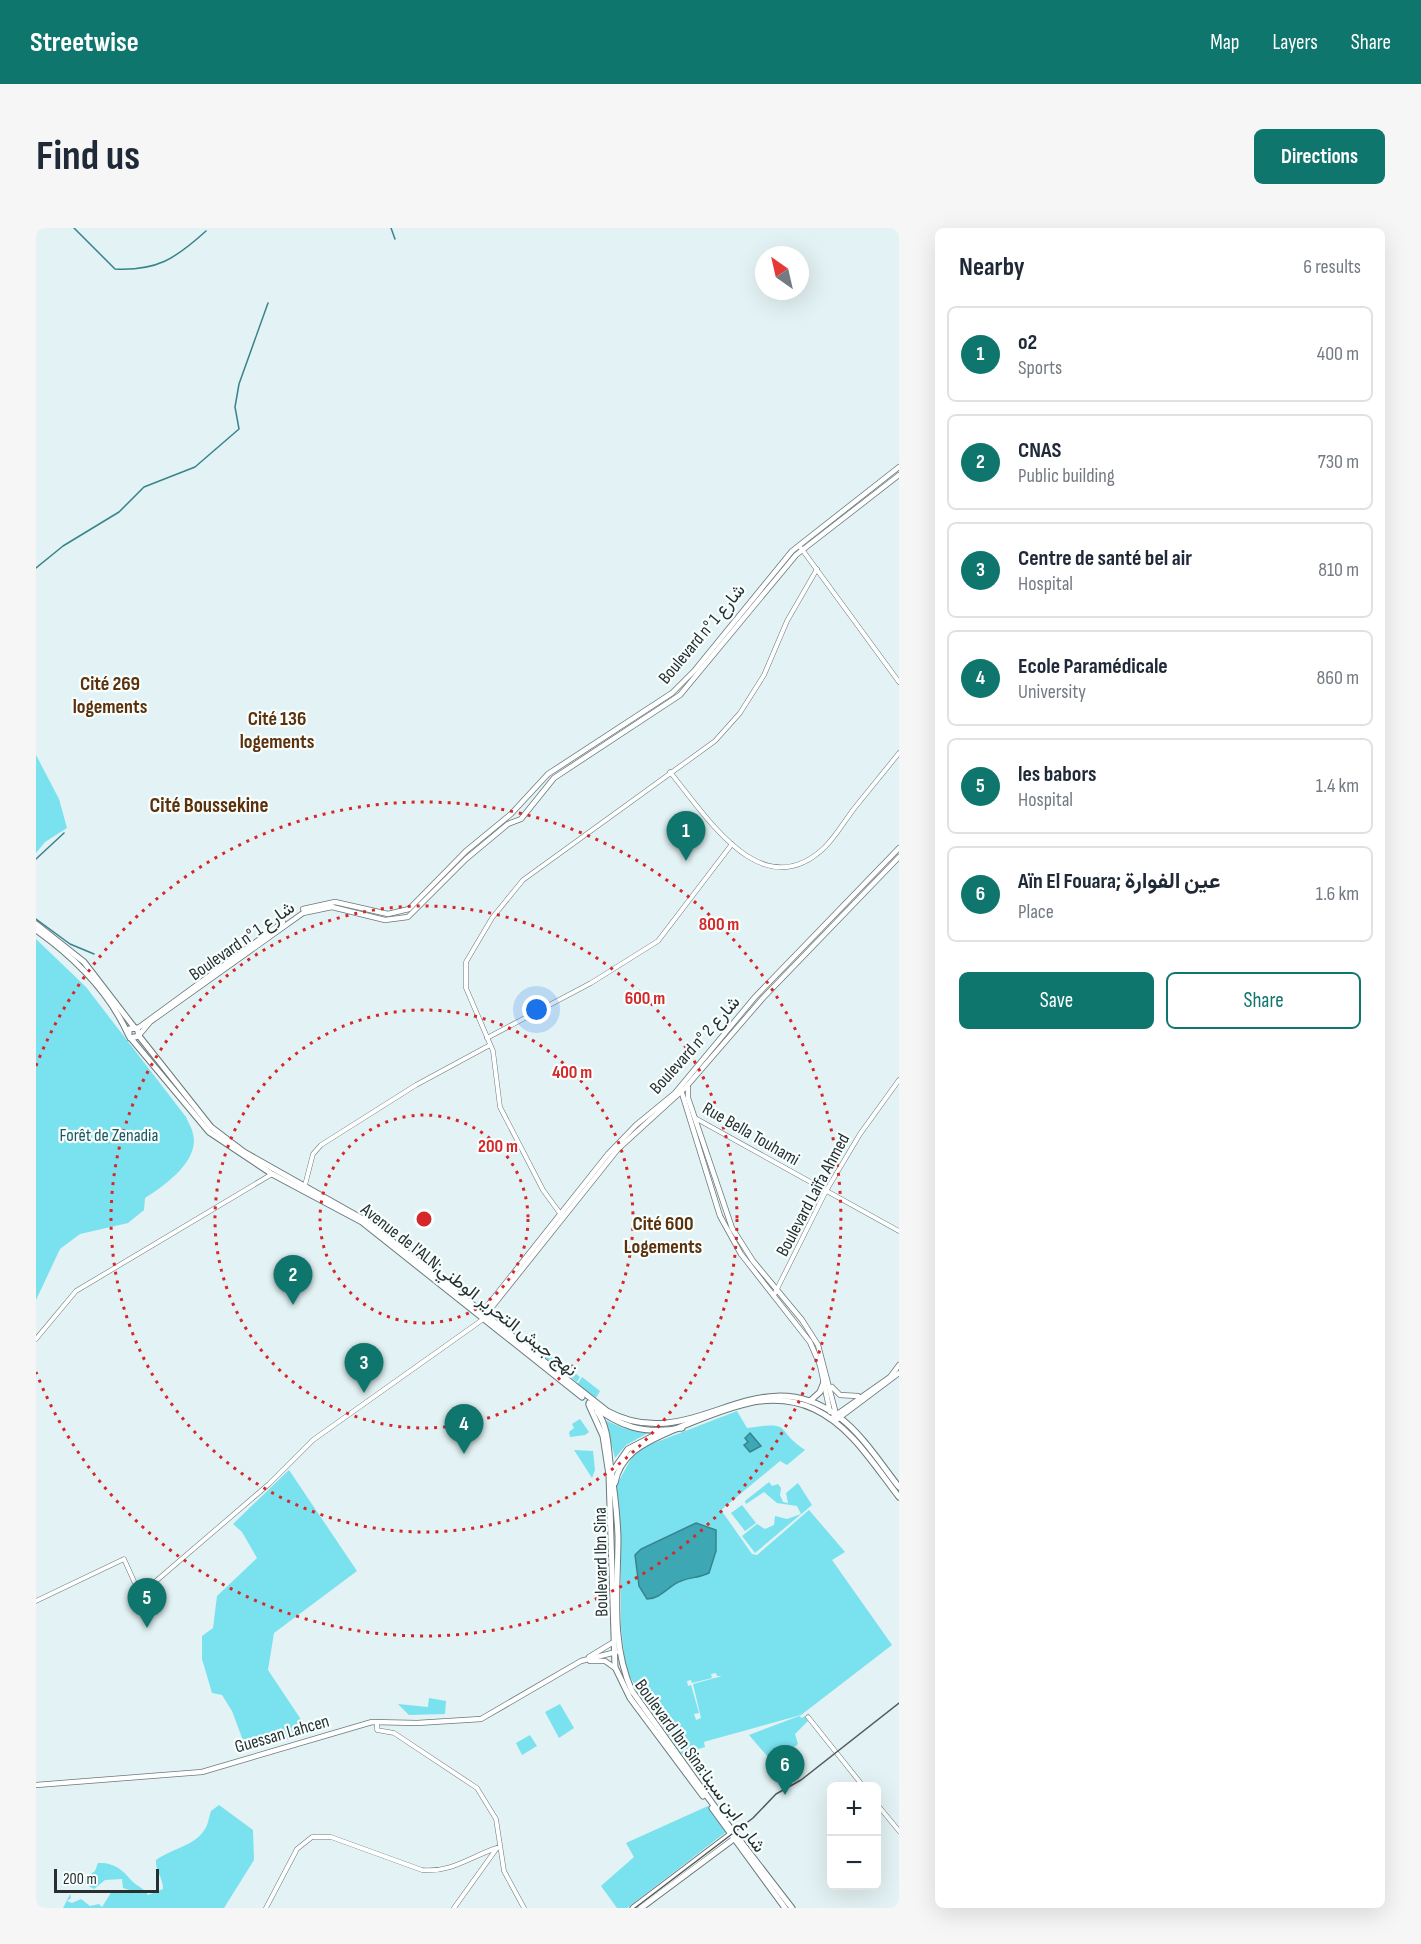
<!DOCTYPE html>
<html lang="en">
<head>
<meta charset="utf-8">
<style>
  body { margin:0; font-family:"Sofia Sans Condensed",Vazirmatn,sans-serif; background:#f6f6f7; color:#1f2937 }
  .controls { position:absolute; right:18px; bottom:18px; display:grid; overflow:hidden; border-radius:9px; box-shadow:0 6px 24px #0002 }
  .controls button { width:54px; height:54px; display:grid; place-items:center; padding:0; border:0; border-bottom:2px solid #e0e1e3; background:#fff; color:#1f2937; font:30px sans-serif }
  .compass { position:absolute; left:719px; top:18px; width:54px; height:54px; border-radius:50%; background:#fff; box-shadow:0 6px 24px #0002; rotate:326deg }
  .scale { position:absolute; left:18px; bottom:15px; width:105px; box-sizing:border-box; padding-left:6px; border:3px solid #292f2f; border-top:0; font-size:16px; line-height:21px; white-space:nowrap; color:#292f2f; -webkit-text-stroke:4px #f7fefe; paint-order:stroke }
  .you { position:absolute; left:501px; top:782px; width:21px; height:21px; margin:-15px; border:4px solid #fff; border-radius:50%; background:#1a73e8; box-shadow:0 0 0 9px #1a73e833 }
  .badge { display:grid; place-items:center; width:39px; height:39px; border-radius:50%; background:#0f766e; color:#fff; font-size:20px; font-weight:700 }
  .pin { position:absolute; translate:-50% -50px; filter:drop-shadow(0 2px 3px #0008) }
  .pin::after { content:''; position:absolute; top:32px; width:21px; height:18px; background:inherit; clip-path:polygon(0 0,100% 0,50% 100%) }
  .list { margin:0; padding:0; list-style:none }
  h2 { display:flex; justify-content:space-between; align-items:center; height:78px; margin:0; padding:0 24px; font-size:26px }
  h2 small { font-size:20px; font-weight:400; color:#747a83 }
  .list li { display:grid; grid-template-columns:39px 1fr auto; gap:18px; align-items:center; box-sizing:border-box; height:96px; margin:0 12px 12px; padding:0 12px; border:2px solid #e0e1e3; border-radius:9px }
  .list b { display:block; font-size:22px; white-space:nowrap }
  .list p { margin:0; font-size:20px; white-space:nowrap; color:#747a83 }
  .list em { font-size:20px; font-style:normal; color:#747a83 }
  .actions { display:flex; gap:12px; padding:18px 24px }
  .actions a { flex:1; padding:14px 0; border:2px solid #0f766e; border-radius:9px; text-align:center; font-size:21px; color:#0f766e }
  .actions .main { background:#0f766e; color:#fff }
  .map { position:relative; flex:none; width:863px; height:1680px; overflow:hidden; border-radius:9px }
  header { display:flex; align-items:center; gap:36px; box-sizing:border-box; height:84px; padding:0 30px; background:#0f766e; color:#fff }
  header strong { font-size:28px }
  nav { display:flex; gap:33px; margin-inline-start:auto; font-size:21px }
  .intro { display:flex; align-items:center; justify-content:space-between; box-sizing:border-box; height:144px; padding:0 36px }
  h1 { margin:0; font-size:42px }
  .button { padding:15px 27px; border-radius:9px; background:#0f766e; color:#fff; font-size:21px; font-weight:700 }
  main { display:flex; gap:36px; padding:0 36px }
  aside { flex:1; background:#fff; border-radius:9px; box-shadow:0 6px 24px #0002 }
  .map>svg:first-child { display:block }
  .green { fill:#7ae1ee; fill-rule:evenodd }
  .water { fill:#3ea7b4; stroke:#38838c; stroke-width:1.5 }
  .lines { fill:none; stroke-linecap:round; stroke-linejoin:round }
  .stream { stroke:#38838c; stroke-width:1.5 }
  .tertiary-casing { stroke:#6b797b; stroke-width:5 }
  .secondary-casing { stroke:#6b797b; stroke-width:6 }
  .primary-casing { stroke:#6b797b; stroke-width:7 }
  .trunk-casing { stroke:#6b797b; stroke-width:7 }
  .tertiary { stroke:#fff; stroke-width:4 }
  .secondary { stroke:#fff; stroke-width:4.5 }
  .primary { stroke:#fff; stroke-width:5 }
  .trunk { stroke:#fff; stroke-width:5 }
  .tram { stroke:#535b5c; stroke-width:1.5 }
  .ring { fill:none; stroke:#d62828; stroke-width:3; stroke-dasharray:3 6 }
  .labels { text-anchor:middle; dominant-baseline:central; stroke-width:4.5; stroke-linejoin:round; paint-order:stroke }
  .street-label { font-size:18px; fill:#292f2f; stroke:#f7fefe }
  .park-label { font-size:18px; fill:#1d575e; stroke:#f7fefe }
  .neighbourhood-label { font-size:20px; font-weight:bold; fill:#5d310b; stroke:#f7fefe }
  .quarter-label { font-size:21px; font-weight:bold; fill:#5d310b; stroke:#f7fefe }
  .centre { fill:#d62828; stroke:#f7fefe; stroke-width:3 }
  .ring-label { font-size:18px; text-anchor:middle; font-weight:bold; fill:#d62828; stroke:#f7fefe; stroke-width:4.5; stroke-linejoin:round; paint-order:stroke }
</style>
</head>
<body>
<header>
<strong>Streetwise</strong>
<nav><a>Map</a><a>Layers</a><a>Share</a></nav>
</header>
<div class="intro"><h1>Find us</h1><a class="button">Directions</a></div>
<main>
<div class="map">
<svg width="863" height="1680" viewBox="0 0 863 1680">
  <rect width="100%" height="100%" fill="#e3f2f4"/>
  <g class="green">
    <polygon points="0,527 23,571 31,600 9,614 0,625"/>
    <path d="M0,711L50,759L150,889C152,894 156,900 157,906C164,933 128,958 109,970L108,982L92,995L44,1006L24,1021L0,1072Z"/>
    <polygon points="496,1112 544,1149 541,1154 492,1116"/>
    <polygon points="546,1149 564,1163 560,1170 541,1157"/>
    <path d="M701,1183L711,1200C759,1193 737,1201 769,1222L751,1237L744,1233L685,1282L716,1326L721,1327L773,1282L809,1324L796,1332L856,1417L765,1487L671,1513L668,1514L669,1519L645,1526L590,1443L585,1399V1305L580,1258L600,1222ZM680,1445L681,1448H686L657,1456L665,1490L660,1492L658,1486L663,1485L655,1457L652,1458L651,1453L655,1452L656,1455L676,1450L675,1446Z"/>
    <polygon points="544,1191 553,1204 549,1207 534,1209 533,1204 538,1200 536,1196"/>
    <polygon points="569,1192 587,1200 612,1205 590,1217 579,1230"/>
    <polygon points="538,1222 557,1223 559,1242 556,1250"/>
    <polygon points="253,1242 321,1343 238,1405 232,1442 274,1505 211,1523 196,1483 186,1467 176,1465 166,1431 166,1408 177,1400 181,1368 221,1330 206,1304 197,1296"/>
    <polygon points="733,1254 736,1258 742,1256 745,1260 744,1267 747,1274 752,1275 750,1265 762,1255 776,1277 719,1325 706,1308 721,1296 729,1301 738,1297 739,1288 751,1291 765,1286 761,1278 741,1275 728,1264 710,1276 709,1273"/>
    <polygon points="706,1277 720,1295 709,1303 695,1285"/>
    <polygon points="393,1470 410,1473 409,1486 373,1487 362,1476 392,1479"/>
    <polygon points="524,1476 538,1500 523,1510 509,1484"/>
    <polygon points="763,1488 766,1490 769,1488 772,1493 759,1506 762,1516 738,1536 713,1507"/>
    <polygon points="494,1507 501,1518 486,1527 480,1515"/>
    <path d="M183,1577L217,1602L218,1632L188,1680H27L34,1666L35,1670L31,1673L36,1675L45,1671L54,1678L63,1676L66,1679L76,1663L100,1664L87,1660L86,1651L69,1652L58,1661L49,1656V1650L59,1643L62,1635C77,1634 86,1641 95,1652C100,1658 107,1659 112,1667L127,1661C127,1649 119,1643 120,1632C135,1621 159,1618 169,1601C172,1597 173,1589 175,1583Z"/>
    <polygon points="672,1578 690,1604 591,1680 581,1680 565,1658 598,1629 590,1615"/>
  </g>
  <g class="water">
    <polygon points="714,1205 725,1218 714,1224 708,1217 712,1214 709,1210"/>
    <path d="M660,1295L680,1302V1323L673,1345C663,1350 655,1349 645,1353C633,1357 625,1371 611,1371L603,1358L599,1327L605,1321Z"/>
  </g>
  <g class="lines">
    <g class="stream">
      <path d="M38,0L79,41C121,43 139,31 170,3"/>
      <polyline points="355,0 359,11"/>
      <polyline points="0,340 27,318 83,284 108,259 159,239 203,201 199,179 203,156 232,75"/>
      <polyline points="0,631 28,605"/>
      <polyline points="0,691 34,716 58,726"/>
    </g>
    <g class="tertiary-casing">
      <g id="tertiary">
        <polyline points="765,320 863,454"/>
        <path d="M634,544C671,589 726,680 789,619C800,608 808,594 817,582C832,563 848,544 863,525"/>
        <polyline points="451,810 555,755 622,713 696,616"/>
        <polyline points="659,890 863,1003"/>
        <polyline points="268,961 277,926 285,917 380,857 454,817"/>
        <polyline points="526,988 507,962 464,879 457,823 430,760 430,734 456,690 487,652 679,513 704,485 728,447 751,393 781,341"/>
        <polyline points="738,1067 790,963 824,906 863,852"/>
        <polyline points="0,1111 40,1063 236,946"/>
        <polyline points="0,1373 88,1331 102,1362 120,1353 233,1256 277,1212 446,1092"/>
        <polyline points="772,1489 827,1558"/>
        <polyline points="341,1494 341,1502 358,1505 441,1560 460,1591 468,1643 488,1680"/>
        <polyline points="840,1575 863,1603"/>
        <path d="M230,1680L261,1621L276,1609H295L386,1642C416,1645 435,1628 461,1620"/>
        <polyline points="418,1680 461,1620"/>
      </g>
    </g>
    <g class="secondary-casing">
      <g id="secondary">
        <polyline points="267,681 299,674 352,686 373,681 430,623 475,586 512,546 636,465 659,442 756,323 863,239"/>
        <polyline points="102,800 247,694"/>
        <polyline points="104,806 114,794 267,685 296,679 349,692 372,689 430,631 472,596 485,591 518,550 644,467 760,327 863,247"/>
        <polyline points="652,859 652,870 696,1000 717,1033 766,1092 782,1117 800,1186"/>
        <polyline points="645,862 684,988 705,1026 774,1114 784,1137 794,1184"/>
        <polyline points="445,1086 572,926 600,897 639,865 719,769 863,620"/>
        <polyline points="448,1089 582,921 650,859 727,770 863,629"/>
        <polyline points="796,1159 804,1167 822,1168"/>
        <polyline points="797,1189 854,1149 863,1137"/>
        <polyline points="799,1193 863,1145"/>
        <polyline points="553,1429 576,1415"/>
        <polyline points="554,1433 569,1433 579,1440"/>
        <polyline points="0,1557 166,1544 336,1494 381,1495 445,1491 545,1433 580,1424"/>
      </g>
    </g>
    <g class="primary-casing">
      <g id="primary">
        <path d="M103,808L175,899L208,924L332,994L571,1183C657,1230 719,1126 803,1189C826,1206 845,1236 863,1259"/>
        <polyline points="94,810 103,808 101,800 93,801 93,808 173,904 236,946 326,994 546,1169"/>
        <polyline points="774,1173 784,1164 788,1154"/>
        <path d="M553,1175C584,1199 607,1207 646,1200"/>
        <polyline points="553,1177 567,1208 573,1247 579,1439 594,1470 667,1568"/>
        <path d="M561,1183C572,1199 572,1217 574,1235C578,1259 581,1284 582,1309C582,1360 574,1415 596,1463L689,1593L756,1680"/>
        <polyline points="576,1244 592,1221 625,1204"/>
        <path d="M579,1255C581,1243 587,1233 597,1224C615,1208 698,1176 724,1173C742,1171 761,1173 778,1181C815,1198 838,1237 863,1269"/>
        <polyline points="676,1580 749,1680"/>
        <polyline points="597,1680 696,1605"/>
        <polyline points="605,1680 699,1610"/>
      </g>
    </g>
    <g class="trunk-casing">
      <g id="trunk">
        <polyline points="0,696 48,734 98,799"/>
        <path d="M0,702C38,729 73,764 92,806"/>
      </g>
    </g>
    <use href="#tertiary" class="tertiary"/>
    <use href="#secondary" class="secondary"/>
    <use href="#primary" class="primary"/>
    <use href="#trunk" class="trunk"/>
    <polyline class="tram" points="599,1680 717,1590 740,1566 765,1552 863,1475"/>
  </g>
  <g class="ring">
    <circle cx="388" cy="991" r="104"/>
    <circle cx="388" cy="991" r="209"/>
    <circle cx="388" cy="991" r="313"/>
    <path d="M0 838A417 417 0 1 1 0 1144"/>
  </g>
  <g class="labels">
    <g class="street-label">
      <text transform="translate(666 406) rotate(-50)">Boulevard n° شارع 1</text>
      <text transform="translate(206 713) rotate(-35)">Boulevard n° شارع 1</text>
      <text transform="translate(659 817) rotate(-48)">Boulevard n° شارع 2</text>
      <text transform="translate(715 906) rotate(30)">Rue Bella Touhami</text>
      <text transform="translate(777 967) rotate(-62)">Boulevard Laïfa Ahmed</text>
      <text transform="translate(433 1062) rotate(38)">Avenue de l'ALN;نهج جيش التحرير الوطني</text>
      <text transform="translate(565 1334) rotate(-91)">Boulevard Ibn Sina</text>
      <text transform="translate(246 1506) rotate(-16)">Guessan Lahcen</text>
      <text transform="translate(664 1538) rotate(54)">Boulevard Ibn Sina:شارع ابن سينا</text>
    </g>
    <g class="park-label">
      <text x="73" y="907">Forêt de Zenadia</text>
    </g>
    <g class="neighbourhood-label">
      <text x="74" y="456">Cité 269<tspan x="74" dy="23">logements</tspan></text>
      <text x="241" y="491">Cité 136<tspan x="241" dy="23">logements</tspan></text>
      <text x="627" y="996">Cité 600<tspan x="627" dy="23">Logements</tspan></text>
    </g>
    <g class="quarter-label">
      <text x="173" y="577">Cité Boussekine</text>
    </g>
  </g>
  <circle cx="388" cy="991" r="9" class="centre"/>
  <g class="ring-label">
    <text x="683" y="702">800 m</text>
    <text x="609" y="776">600 m</text>
    <text x="536" y="850">400 m</text>
    <text x="462" y="924">200 m</text>
  </g>
</svg>
<div class="controls">
<button>+</button>
<button>−</button>
</div>
<svg class="compass" viewBox="-18 -18 36 36"><path d="M0-13l5 13h-10z" fill="#e53935"/><path d="M0 13l5-13h-10z" fill="#747a83"/></svg>
<div class="scale">200 m</div>
<div class="you"></div>
<div class="pin badge" style="left:650px;top:633px">1</div>
<div class="pin badge" style="left:257px;top:1077px">2</div>
<div class="pin badge" style="left:328px;top:1165px">3</div>
<div class="pin badge" style="left:428px;top:1226px">4</div>
<div class="pin badge" style="left:111px;top:1400px">5</div>
<div class="pin badge" style="left:749px;top:1567px">6</div>
</div>
<aside>
<h2>Nearby<small>6 results</small></h2>
<ul class="list">
<li><span class="badge">1</span><div><b>o2</b><p>Sports</p></div><em>400 m</em></li>
<li><span class="badge">2</span><div><b>CNAS</b><p>Public building</p></div><em>730 m</em></li>
<li><span class="badge">3</span><div><b>Centre de santé bel air</b><p>Hospital</p></div><em>810 m</em></li>
<li><span class="badge">4</span><div><b>Ecole Paramédicale</b><p>University</p></div><em>860 m</em></li>
<li><span class="badge">5</span><div><b>les babors</b><p>Hospital</p></div><em>1.4 km</em></li>
<li><span class="badge">6</span><div><b>Aïn El Fouara; عين الفوارة</b><p>Place</p></div><em>1.6 km</em></li>
</ul>
<div class="actions"><a class="main">Save</a><a>Share</a></div>
</aside>
</main>
</body>
</html>
